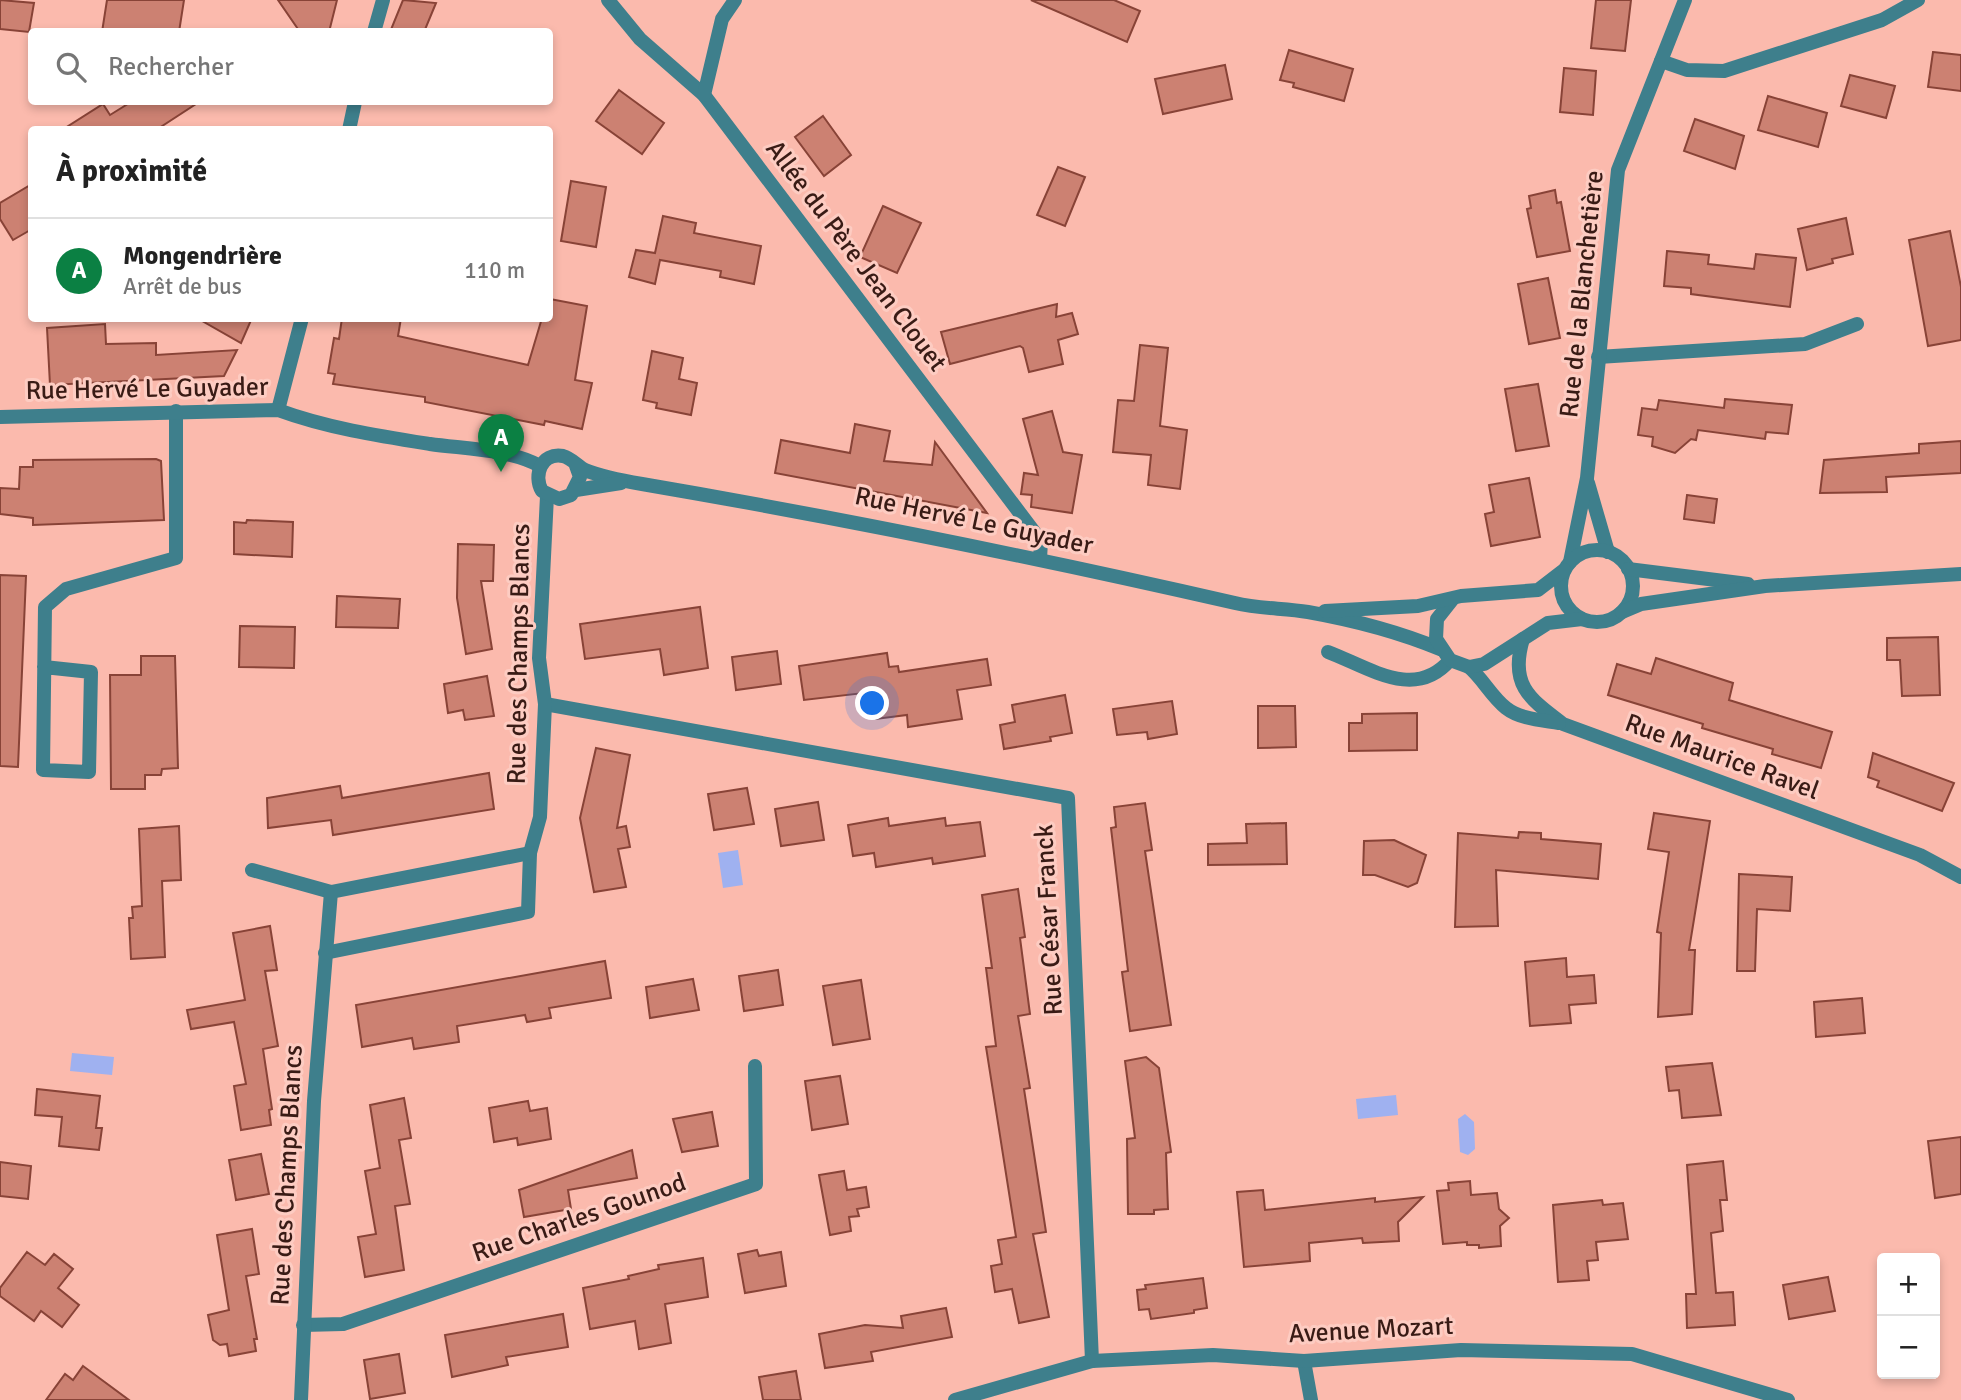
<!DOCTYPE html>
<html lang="fr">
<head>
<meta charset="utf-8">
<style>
  body { margin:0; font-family:Signika,sans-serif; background:#f2f2f2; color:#222 }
  .controls { position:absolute; right:21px; bottom:21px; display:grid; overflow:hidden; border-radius:7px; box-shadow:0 4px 10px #0003 }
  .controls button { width:63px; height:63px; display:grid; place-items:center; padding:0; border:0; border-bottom:2px solid #e0e0e0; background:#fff; color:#222; font:35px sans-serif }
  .you { position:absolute; left:873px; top:704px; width:24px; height:24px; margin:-18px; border:5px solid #fff; border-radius:50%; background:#1a73e8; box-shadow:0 0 0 10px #1a73e833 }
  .badge { display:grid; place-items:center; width:46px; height:46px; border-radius:50%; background:#0b8043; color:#fff; font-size:23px; font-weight:700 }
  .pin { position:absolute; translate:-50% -58px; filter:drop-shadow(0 2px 4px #0008) }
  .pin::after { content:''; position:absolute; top:37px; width:24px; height:21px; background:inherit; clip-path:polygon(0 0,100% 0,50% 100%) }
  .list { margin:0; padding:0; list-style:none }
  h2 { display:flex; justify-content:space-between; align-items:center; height:91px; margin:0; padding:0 28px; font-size:30px }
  h2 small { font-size:23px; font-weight:400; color:#767676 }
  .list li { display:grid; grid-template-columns:46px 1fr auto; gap:21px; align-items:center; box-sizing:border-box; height:105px; padding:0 28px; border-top:2px solid #e0e0e0 }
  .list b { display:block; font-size:26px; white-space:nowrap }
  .list p { margin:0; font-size:23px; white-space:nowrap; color:#767676 }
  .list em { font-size:23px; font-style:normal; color:#767676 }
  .icon { flex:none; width:38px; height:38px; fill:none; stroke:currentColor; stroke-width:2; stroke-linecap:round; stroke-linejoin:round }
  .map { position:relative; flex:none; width:1961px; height:1400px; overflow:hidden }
  .search { position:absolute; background:#fff; box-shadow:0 4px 10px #0003; left:28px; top:28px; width:525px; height:77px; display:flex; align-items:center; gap:18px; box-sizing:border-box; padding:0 24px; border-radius:7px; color:#767676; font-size:26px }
  .panel { position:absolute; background:#fff; box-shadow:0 4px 10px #0003; left:28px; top:126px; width:525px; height:196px; border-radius:7px }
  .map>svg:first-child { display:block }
  .water { fill:#9fb1f0 }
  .building { fill:#cc8172; stroke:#884337; stroke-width:2 }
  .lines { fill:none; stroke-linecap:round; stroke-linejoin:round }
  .minor { stroke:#3e7f8c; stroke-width:14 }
  .tertiary { stroke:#3e7f8c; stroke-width:14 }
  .labels { text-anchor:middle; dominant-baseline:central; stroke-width:6; stroke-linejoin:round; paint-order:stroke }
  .street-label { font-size:26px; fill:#391b15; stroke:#fdccc2 }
</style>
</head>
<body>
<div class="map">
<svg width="1961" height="1400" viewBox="0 0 1961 1400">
  <rect width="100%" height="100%" fill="#fbbaad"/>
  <g class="water">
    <polygon points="738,850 743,885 723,888 718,853"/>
    <polygon points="72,1053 114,1057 112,1075 70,1071"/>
    <polygon points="1396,1095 1398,1115 1358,1119 1356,1099"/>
    <polygon points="1465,1114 1474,1122 1475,1149 1468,1155 1460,1152 1458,1119"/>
  </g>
  <g class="building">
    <polygon points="0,0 34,3 29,32 0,29"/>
    <polygon points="107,0 184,0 179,32 102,32"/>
    <polygon points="278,0 337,0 329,32 300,32"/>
    <polygon points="403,0 436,3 424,32 390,32"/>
    <polygon points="1031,0 1114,0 1140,11 1127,42"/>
    <polygon points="1596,0 1631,0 1625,51 1591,48"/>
    <polygon points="1289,50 1353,69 1344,101 1293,87 1294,83 1280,80"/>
    <polygon points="1933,52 1961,55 1961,91 1928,87"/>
    <polygon points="1225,65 1232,99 1163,114 1155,79"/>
    <polygon points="1564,68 1596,71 1593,115 1560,112"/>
    <polygon points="1850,75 1895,86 1886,118 1841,106"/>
    <polygon points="619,90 664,123 642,154 596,121"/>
    <polygon points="1768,96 1827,113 1818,147 1758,130"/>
    <polygon points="131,102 199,102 156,130 62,130 103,104 110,115"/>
    <polygon points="823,116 851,155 824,176 795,137"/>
    <polygon points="1695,119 1744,136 1735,169 1684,151"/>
    <polygon points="1058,167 1085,177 1065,226 1037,215"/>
    <polygon points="571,181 606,187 596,247 561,241"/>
    <polygon points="32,184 32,229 13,240 0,219 0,203"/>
    <polygon points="1555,190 1557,203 1561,202 1570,251 1537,257 1527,209 1531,208 1529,196"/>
    <polygon points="883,206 921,223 897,273 860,257"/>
    <polygon points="663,216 696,223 694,233 761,246 754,284 720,277 721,271 660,260 655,284 629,277 636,250 655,253"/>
    <polygon points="1846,218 1853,254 1832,259 1833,263 1807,270 1798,229"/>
    <polygon points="1950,231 1961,287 1961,340 1928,346 1909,240"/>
    <polygon points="1667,251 1709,255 1708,264 1754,269 1756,254 1796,258 1790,307 1691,294 1691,288 1664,286"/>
    <polygon points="1548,278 1560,338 1529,344 1518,284"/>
    <polygon points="550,299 587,306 575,380 592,383 582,429 545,421 544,425 425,402 425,397 333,384 335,374 328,373 334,338 339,339 342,318 401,318 398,336 528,365 542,318 550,318"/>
    <polygon points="1057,304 1056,317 1072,313 1078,334 1058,340 1063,364 1029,372 1023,348 1020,346 950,364 941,332"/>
    <polygon points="197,318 252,318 241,343"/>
    <polygon points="105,324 106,344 156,343 156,355 237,350 224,376 50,385 47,328"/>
    <polygon points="1140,345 1168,348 1160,426 1187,430 1180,489 1148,485 1151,455 1113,452 1118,400 1134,401"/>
    <polygon points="652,351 683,358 679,379 697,383 691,415 656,408 657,403 643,400"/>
    <polygon points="1538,384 1549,446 1516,451 1505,389"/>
    <polygon points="1725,399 1792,405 1788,434 1766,432 1765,439 1698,430 1696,440 1691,439 1675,453 1652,446 1653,437 1638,435 1642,408 1657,410 1659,400 1724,408"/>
    <polygon points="1052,411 1063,452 1082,455 1072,513 1031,507 1032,495 1021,494 1024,473 1038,475 1023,419"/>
    <polygon points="855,424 890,431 884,461 932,465 935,442 987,513 775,473 781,440 850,453"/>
    <polygon points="1961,441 1961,473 1886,477 1887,492 1820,493 1824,460 1919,453 1919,444"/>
    <polygon points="156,459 161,461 164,520 33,525 33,518 0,514 0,488 19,489 20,467 33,467 33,460"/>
    <polygon points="1529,478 1540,537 1491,546 1485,514 1494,512 1489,485"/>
    <polygon points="1687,495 1717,499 1714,523 1684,519"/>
    <polygon points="247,520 293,522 292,557 234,554 234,522 246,523"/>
    <polygon points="458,544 494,545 493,581 481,581 492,649 466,654 457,598"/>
    <polygon points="0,575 26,576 18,767 0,766"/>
    <polygon points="337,596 400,599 398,628 336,627"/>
    <polygon points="700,607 708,668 664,675 660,649 585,659 580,624"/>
    <polygon points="240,626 295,627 294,668 239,667"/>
    <polygon points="1938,637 1940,695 1902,696 1900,660 1887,660 1887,638"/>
    <polygon points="777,651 781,684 736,690 732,657"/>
    <polygon points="887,653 889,667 898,666 899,672 987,659 991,685 957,690 962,719 908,727 907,715 876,719 872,692 804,700 799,666"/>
    <polygon points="141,656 175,656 178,768 162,769 161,775 145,775 145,789 111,789 110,675 141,675"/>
    <polygon points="1656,658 1733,683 1729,700 1832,732 1821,768 1772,754 1773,749 1702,728 1703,724 1608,695 1617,664 1651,674"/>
    <polygon points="487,676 494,716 465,720 463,710 448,713 444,684"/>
    <polygon points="1065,695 1072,733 1050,737 1051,741 1004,749 1000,725 1015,722 1012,705"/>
    <polygon points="1172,701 1177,734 1148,739 1147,732 1117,735 1113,709"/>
    <polygon points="1258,706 1295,706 1296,747 1258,748"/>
    <polygon points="1417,713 1417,750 1349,751 1349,723 1362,723 1362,714"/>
    <polygon points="596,748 630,755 617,828 626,826 630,847 618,849 626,887 594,892 580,818"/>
    <polygon points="1873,753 1954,783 1942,811 1877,787 1879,781 1868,777"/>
    <polygon points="489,773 494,809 333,835 331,820 268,828 267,798 340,786 342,798"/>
    <polygon points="747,788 754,824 714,830 708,794"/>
    <polygon points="818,802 824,840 781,846 775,809"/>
    <polygon points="1145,803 1152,850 1145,851 1171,1025 1130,1031 1122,972 1128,971 1111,828 1116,827 1114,807"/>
    <polygon points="1654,813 1710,821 1689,950 1695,950 1692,1014 1658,1017 1661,933 1657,932 1669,852 1648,849"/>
    <polygon points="888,818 889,826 945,818 946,826 980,822 985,856 933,864 932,858 876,867 874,853 853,856 848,825"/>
    <polygon points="1286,823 1287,864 1208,865 1208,844 1247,843 1246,824"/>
    <polygon points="179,826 181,880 162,881 165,957 131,959 129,918 133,918 132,907 142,906 139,829"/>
    <polygon points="1519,832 1541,833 1541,839 1601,844 1598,879 1496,870 1498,926 1455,927 1458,833 1518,838"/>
    <polygon points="1394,840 1426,855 1417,883 1408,887 1375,875 1363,875 1364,841"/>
    <polygon points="1739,874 1792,877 1790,911 1757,909 1755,971 1737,971"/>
    <polygon points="1018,889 1025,937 1020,938 1030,1014 1018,1016 1030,1088 1024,1089 1046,1232 1033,1234 1049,1317 1019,1323 1012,1289 995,1292 991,1266 1002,1264 998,1240 1016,1237 986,1047 996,1046 986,968 992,968 982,895"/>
    <polygon points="270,926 277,970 265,971 278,1046 263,1049 272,1109 269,1110 271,1125 241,1130 234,1086 246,1084 234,1022 191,1029 187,1010 245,1000 233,933"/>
    <polygon points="1566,958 1567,977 1594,975 1596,1003 1569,1005 1571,1023 1530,1026 1525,962"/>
    <polygon points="605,961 611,998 549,1008 551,1018 527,1022 525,1015 457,1026 459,1042 414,1049 412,1038 362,1047 356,1005"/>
    <polygon points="778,970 783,1005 744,1011 739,976"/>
    <polygon points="693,979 699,1010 650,1018 646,987"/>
    <polygon points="861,980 870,1039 833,1045 823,986"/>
    <polygon points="1862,998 1865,1033 1816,1037 1814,1002"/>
    <polygon points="1146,1057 1159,1068 1171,1152 1166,1153 1168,1209 1154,1210 1154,1214 1128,1214 1127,1139 1135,1138 1125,1061"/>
    <polygon points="1712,1063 1721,1115 1682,1118 1679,1090 1669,1091 1666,1067"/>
    <polygon points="840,1076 848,1124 812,1130 805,1081"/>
    <polygon points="37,1089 100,1096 96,1128 102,1128 99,1150 59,1146 62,1117 35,1115"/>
    <polygon points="404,1098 411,1138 399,1140 410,1204 395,1206 404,1270 365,1277 358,1237 376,1234 365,1171 380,1168 370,1105"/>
    <polygon points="528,1101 530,1111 547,1108 551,1139 518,1145 517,1138 494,1142 489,1108"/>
    <polygon points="712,1112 718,1146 682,1152 673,1119"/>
    <polygon points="1961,1137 1961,1194 1935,1198 1928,1141"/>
    <polygon points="632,1150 637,1178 568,1190 571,1209 524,1217 519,1190"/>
    <polygon points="261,1154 269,1194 236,1200 229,1160"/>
    <polygon points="1723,1161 1727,1200 1720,1200 1723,1231 1711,1233 1716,1293 1733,1292 1735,1325 1687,1328 1686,1294 1696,1294 1687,1165"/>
    <polygon points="0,1162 31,1166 28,1199 0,1196"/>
    <polygon points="844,1171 847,1190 866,1187 869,1207 857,1209 859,1216 849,1217 851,1231 830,1235 819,1175"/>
    <polygon points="1470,1181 1471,1195 1497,1193 1499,1209 1509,1218 1500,1226 1501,1246 1479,1248 1479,1245 1467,1245 1467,1242 1443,1244 1437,1191 1449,1190 1448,1183"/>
    <polygon points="1263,1190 1265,1210 1375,1198 1375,1202 1423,1197 1398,1222 1399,1241 1363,1243 1362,1238 1309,1243 1310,1261 1244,1267 1237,1192"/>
    <polygon points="1602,1200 1603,1205 1623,1203 1628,1239 1596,1242 1598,1260 1587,1261 1589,1280 1558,1282 1553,1205"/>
    <polygon points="252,1229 259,1274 246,1276 257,1339 254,1339 256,1351 229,1356 227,1344 220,1345 213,1340 208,1315 229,1310 217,1235"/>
    <polygon points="757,1250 759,1256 781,1252 786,1286 745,1293 738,1254"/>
    <polygon points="27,1252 45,1265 54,1254 73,1269 58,1288 79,1305 62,1327 41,1311 34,1321 0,1296 0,1288"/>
    <polygon points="703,1258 708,1297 665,1304 671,1343 639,1349 635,1321 590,1329 583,1288 629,1279 628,1276 659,1269 658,1265"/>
    <polygon points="1828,1277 1835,1311 1789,1319 1783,1285"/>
    <polygon points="1203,1278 1207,1308 1194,1310 1194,1313 1151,1319 1149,1309 1139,1310 1137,1290 1146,1289 1145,1285"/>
    <polygon points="946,1308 952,1337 871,1352 873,1361 825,1368 819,1334 865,1325 903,1328 901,1316"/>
    <polygon points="563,1314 568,1347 506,1357 508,1365 452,1377 445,1335"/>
    <polygon points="399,1354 405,1393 370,1399 364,1360"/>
    <polygon points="83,1366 129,1400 46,1400 65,1374 73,1380"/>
    <polygon points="796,1371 801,1400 763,1400 759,1377"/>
  </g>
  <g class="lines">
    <g class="minor">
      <polyline points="608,0 640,39 704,95 1041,541 1040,559"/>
      <polyline points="374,32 383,0"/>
      <polyline points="1661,61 1687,70 1724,71 1882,20 1918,0"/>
      <polyline points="704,95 722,19 735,0"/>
      <polyline points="349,130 355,102"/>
      <polyline points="1598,357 1805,344 1857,324"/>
      <polyline points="278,410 302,318"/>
      <polyline points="1588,483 1608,552"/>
      <polyline points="1570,562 1587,478 1618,170 1685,0"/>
      <path d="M1523,639C1509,685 1530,699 1563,724L1920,855L1961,877"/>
      <path d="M1328,652C1370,668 1415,701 1450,660"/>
      <polyline points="44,667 91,672 89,772 43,770 45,607 66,589 176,558 176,411"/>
      <path d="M1469,667C1483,679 1491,696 1506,708C1520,719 1541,720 1559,723"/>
      <polyline points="545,704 1068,798 1092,1361"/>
      <polyline points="252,870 331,892"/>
      <polyline points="325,953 528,912 530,853 540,817 545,704 539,658 547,496"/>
      <polyline points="303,1325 343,1324 756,1184 755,1066"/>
      <polyline points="1304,1361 1311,1400"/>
      <polyline points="301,1400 314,1101 331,892 530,853"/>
      <polyline points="955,1400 1092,1361 1213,1355 1304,1361 1461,1350 1632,1354 1788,1400"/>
    </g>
    <g class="tertiary">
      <path d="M0,417L278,410C327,428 379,436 430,444C465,449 509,449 540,466"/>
      <path d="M575,463L580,477L571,495L559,499L542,491C533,476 541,452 563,456C571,458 578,466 585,470C602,477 624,481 642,484C841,518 1038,558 1235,603C1259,609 1284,608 1308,612C1353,620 1399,632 1440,649"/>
      <polyline points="576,490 621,483"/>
      <circle cx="1597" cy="586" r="36"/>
      <polyline points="1628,569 1748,584"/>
      <polyline points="1452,600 1437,619 1436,639 1450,660 1469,667 1484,664 1548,623 1582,619"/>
      <polyline points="1325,611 1418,606 1461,596 1538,590 1564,570"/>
      <polyline points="1622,612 1641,604 1765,586 1961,574"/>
    </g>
  </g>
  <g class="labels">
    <g class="street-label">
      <text transform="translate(856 256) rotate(53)">Allée du Père Jean Clouet</text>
      <text transform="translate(1582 294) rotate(-84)">Rue de la Blanchetière</text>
      <text transform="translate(147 389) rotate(-1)">Rue Hervé Le Guyader</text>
      <text transform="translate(974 521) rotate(12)">Rue Hervé Le Guyader</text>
      <text transform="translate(519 654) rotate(-89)">Rue des Champs Blancs</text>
      <text transform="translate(1722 757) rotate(20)">Rue Maurice Ravel</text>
      <text transform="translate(1049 920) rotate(-93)">Rue César Franck</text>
      <text transform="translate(287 1175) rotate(-87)">Rue des Champs Blancs</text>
      <text transform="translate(579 1218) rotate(-19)">Rue Charles Gounod</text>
      <text transform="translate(1371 1330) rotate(-3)">Avenue Mozart</text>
    </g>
  </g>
</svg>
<div class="controls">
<button>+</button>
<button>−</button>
</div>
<div class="you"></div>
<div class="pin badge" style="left:501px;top:472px">A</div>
<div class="search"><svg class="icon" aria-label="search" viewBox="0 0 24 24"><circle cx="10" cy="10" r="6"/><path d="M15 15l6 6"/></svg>Rechercher</div>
<section class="panel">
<h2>À proximité<small></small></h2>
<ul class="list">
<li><span class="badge">A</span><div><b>Mongendrière</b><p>Arrêt de bus</p></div><em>110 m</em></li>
</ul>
</section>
</div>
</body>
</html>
